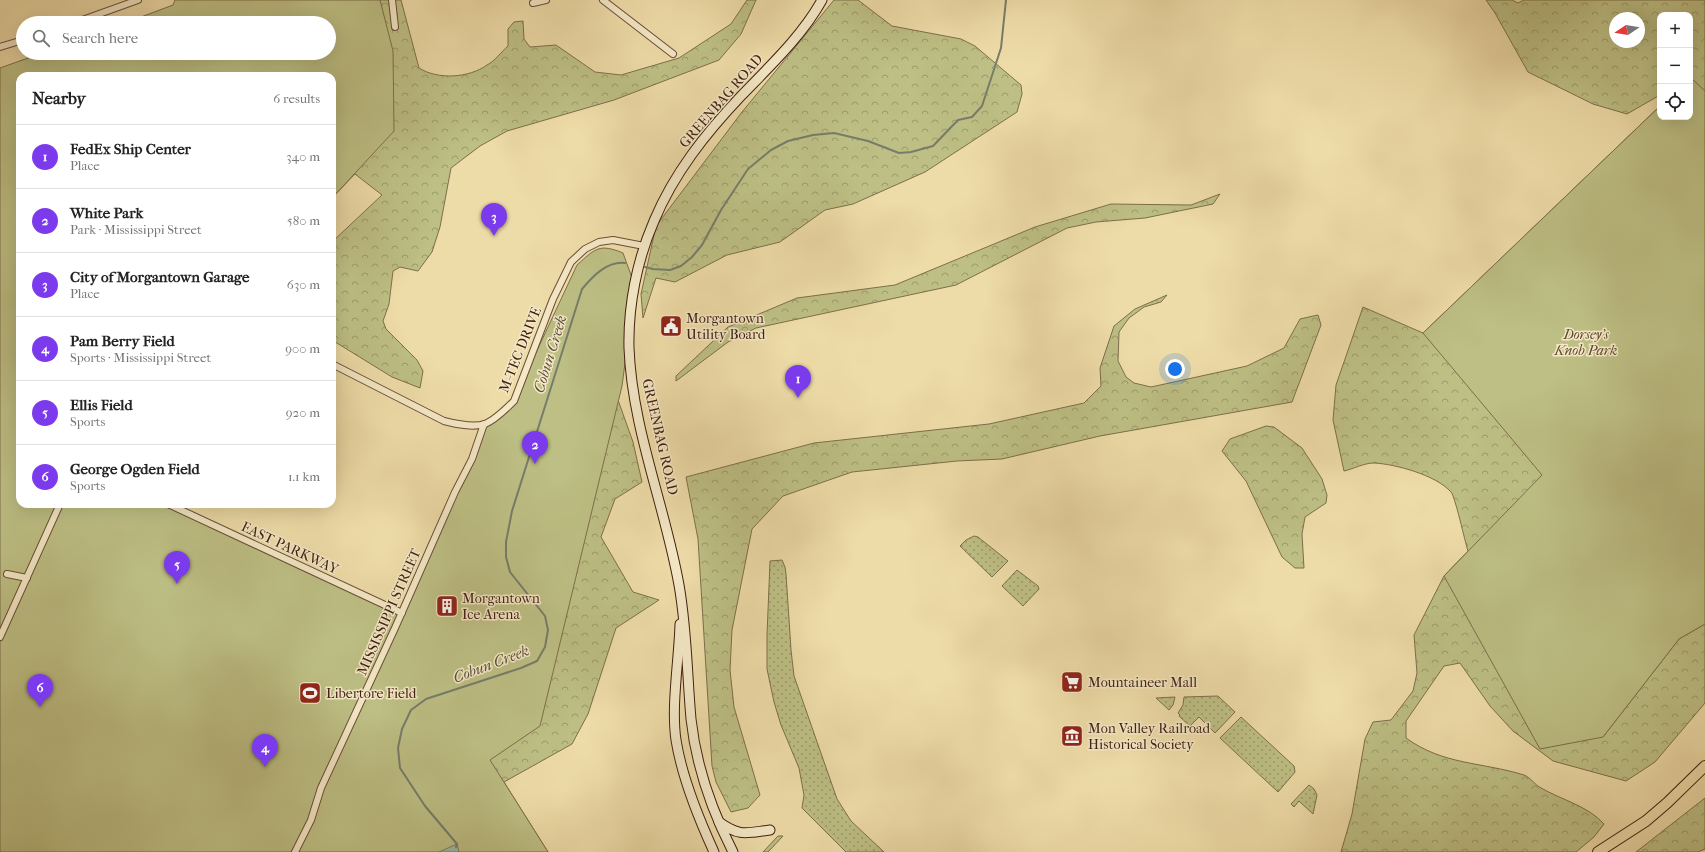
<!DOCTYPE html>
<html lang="en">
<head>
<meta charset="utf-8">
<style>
  body { margin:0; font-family:"IM FELL French Canon",serif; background:#f2f2f2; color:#222 }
  .controls { position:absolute; right:12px; top:12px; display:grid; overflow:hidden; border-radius:8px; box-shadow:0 4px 16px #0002 }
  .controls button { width:36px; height:36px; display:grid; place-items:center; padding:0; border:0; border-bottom:1px solid #e0e0e0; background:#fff; color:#222; font:20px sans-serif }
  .compass { position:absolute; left:1609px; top:12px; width:36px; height:36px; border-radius:50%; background:#fff; box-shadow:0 4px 16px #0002; rotate:258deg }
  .you { position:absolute; left:1175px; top:369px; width:14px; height:14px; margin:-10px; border:3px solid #fff; border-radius:50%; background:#1a73e8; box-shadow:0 0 0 6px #1a73e833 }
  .badge { display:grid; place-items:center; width:26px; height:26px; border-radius:50%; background:#7c3aed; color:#fff; font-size:13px; font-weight:700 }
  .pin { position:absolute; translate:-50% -33px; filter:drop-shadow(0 1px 2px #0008) }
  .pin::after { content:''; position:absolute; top:21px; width:14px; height:12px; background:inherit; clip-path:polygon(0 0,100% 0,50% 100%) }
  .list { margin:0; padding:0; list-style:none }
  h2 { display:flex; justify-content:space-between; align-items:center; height:52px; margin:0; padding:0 16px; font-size:17px }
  h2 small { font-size:13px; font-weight:400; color:#767676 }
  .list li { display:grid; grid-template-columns:26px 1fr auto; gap:12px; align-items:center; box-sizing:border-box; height:64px; padding:0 16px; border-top:1px solid #e0e0e0 }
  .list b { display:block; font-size:15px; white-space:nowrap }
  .list p { margin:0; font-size:13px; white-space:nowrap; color:#767676 }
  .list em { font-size:13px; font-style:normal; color:#767676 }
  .icon { flex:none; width:22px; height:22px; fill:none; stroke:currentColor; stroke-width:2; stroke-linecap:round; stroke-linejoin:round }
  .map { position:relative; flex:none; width:1705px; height:852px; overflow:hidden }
  .search { position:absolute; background:#fff; box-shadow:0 4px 16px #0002; left:16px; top:16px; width:320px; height:44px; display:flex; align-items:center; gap:10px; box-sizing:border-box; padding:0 14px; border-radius:22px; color:#767676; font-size:15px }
  .panel { position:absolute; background:#fff; box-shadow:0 4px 16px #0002; left:16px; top:72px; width:320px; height:436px; border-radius:12px }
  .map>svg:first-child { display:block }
  .grass { fill:url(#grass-dots); stroke:#7e6e4b }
  .forest { fill:url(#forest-crowns); stroke:#7e6e4b; fill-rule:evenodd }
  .green { fill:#bdbf84; stroke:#7e6e4b }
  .water { fill:url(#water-waves); stroke:#767d6a }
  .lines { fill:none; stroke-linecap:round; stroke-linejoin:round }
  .stream { stroke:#767d6a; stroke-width:2 }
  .minor-casing { stroke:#6b4e38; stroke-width:8 }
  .secondary-casing { stroke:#3f1e12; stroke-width:11 }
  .primary-casing { stroke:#3f1e12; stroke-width:12 }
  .minor { stroke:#f4e8c6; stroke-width:6 }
  .secondary { stroke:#f4e8c6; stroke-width:9 }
  .primary { stroke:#eedca8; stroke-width:10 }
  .labels { text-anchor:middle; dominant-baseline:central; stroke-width:3; stroke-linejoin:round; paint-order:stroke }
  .street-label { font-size:14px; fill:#3f1e12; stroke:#f4e8c6 }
  .poi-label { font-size:14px; fill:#3f1e12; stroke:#f4e8c6; text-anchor:start }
  .park-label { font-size:14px; font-style:italic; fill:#5e462e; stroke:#f4e8c6 }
  .water-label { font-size:15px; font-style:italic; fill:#5a4d3e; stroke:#f4e8c6 }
</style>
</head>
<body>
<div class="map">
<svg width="1705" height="852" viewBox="0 0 1705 852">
  <defs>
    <pattern id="grass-dots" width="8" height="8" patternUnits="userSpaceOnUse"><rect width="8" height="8" fill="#bdbf84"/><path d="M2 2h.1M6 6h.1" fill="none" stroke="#9b9b6b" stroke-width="1.8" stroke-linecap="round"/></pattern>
    <pattern id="forest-crowns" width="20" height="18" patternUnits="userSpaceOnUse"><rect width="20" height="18" fill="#bdbf84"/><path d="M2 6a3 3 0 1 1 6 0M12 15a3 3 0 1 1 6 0" fill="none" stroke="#9b9b6b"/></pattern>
    <pattern id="water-waves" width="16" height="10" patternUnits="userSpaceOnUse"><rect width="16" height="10" fill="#9abca4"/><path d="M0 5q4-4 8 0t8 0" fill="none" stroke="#7f9884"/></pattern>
  </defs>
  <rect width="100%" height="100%" fill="#eedca8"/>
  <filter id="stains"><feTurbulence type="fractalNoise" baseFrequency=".005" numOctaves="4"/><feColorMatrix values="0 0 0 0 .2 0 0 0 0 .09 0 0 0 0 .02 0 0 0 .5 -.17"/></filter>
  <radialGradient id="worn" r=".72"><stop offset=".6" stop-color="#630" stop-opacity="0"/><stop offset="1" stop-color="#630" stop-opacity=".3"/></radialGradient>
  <g class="grass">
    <polygon points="974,536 978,537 1008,561 992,577 960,546 966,540"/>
    <polygon points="782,560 785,567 786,574 791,650 794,676 837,799 851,821 884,852 846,852 802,808 804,795 799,768 781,725 774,702 767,669 767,635 770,561"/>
    <polygon points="1017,570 1038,586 1039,589 1023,606 1002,586"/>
    <polygon points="1218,696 1235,712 1215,733 1199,717 1190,726 1179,716 1180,715 1178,713 1183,705 1184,697"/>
    <polygon points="1175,697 1173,705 1169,710 1156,698"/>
    <polygon points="1241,717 1294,766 1295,772 1278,792 1220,738"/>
    <polygon points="1309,785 1314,789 1317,795 1313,814 1299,801 1294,807 1291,804"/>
    <polygon points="778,836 783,836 768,852 763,852"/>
  </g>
  <g class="forest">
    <path d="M359,0H401L419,68C438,80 469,78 487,65C495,61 501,52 508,46V29L514,22L523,21L524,39L530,47L556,45L595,72L621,75L679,58L731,24L747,0H756L741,34L719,60L614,100L507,131L480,146L451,168L440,227L432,252L418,271L400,267L393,271L389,304L383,321L386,329L417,360L423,371L420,388L392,377L332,340V242L382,195L355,174L332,198V76H322Z"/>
    <polygon points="834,0 858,0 892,26 961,39 975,46 1021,85 1022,94 1017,112 925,172 853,204 825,210 780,242 727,255 675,282 656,278 643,318 641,294 656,226 742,112"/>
    <path d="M1486,0H1512L1518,3L1524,0H1705V548L1603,737L1679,639L1705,624V703L1655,762L1626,781L1553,761L1513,731L1490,706L1460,663L1444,666L1406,721V738C1443,765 1482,762 1524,775C1530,777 1535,785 1541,788C1562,800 1588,806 1604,824L1594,837L1576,852H1341L1352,814L1365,739L1373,722L1391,720L1413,691L1417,673L1414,635L1444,576L1468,551C1465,542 1455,496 1451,492C1436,475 1395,464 1374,463C1364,463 1353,469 1344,471L1333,420L1336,385L1363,307L1423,333L1660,106V117H1690V15H1660V95L1627,114L1593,104L1528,72L1495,13ZM1615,18H1639V42H1615Z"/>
    <polygon points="1220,194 1213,204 1145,218 1096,222 1067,228 956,285 756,328 728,342 676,381 676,376 728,327 797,298 895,285 1035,227 1111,204 1191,205"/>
    <polygon points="1167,295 1161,302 1144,307 1129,318 1119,332 1118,361 1126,377 1134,383 1151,387 1247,366 1284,348 1300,319 1318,315 1321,325 1292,402 1100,436 1002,459 957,461 852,472 783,496 752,529 732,630 730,670 734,707 760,795 748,808 731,812 716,782 712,766 698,539 686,477 814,443 989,424 1084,403 1101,386 1100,368 1114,326 1135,309"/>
    <polygon points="618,400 633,442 642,482 615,499 601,537 633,592 659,600 616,628 588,714 572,744 504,782 548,852 314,852"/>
    <polygon points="1266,426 1274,427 1302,448 1322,479 1327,495 1326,503 1305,517 1302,534 1304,568 1295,568 1282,557 1246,481 1222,451 1230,439"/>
    <polygon points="1705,798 1705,849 1698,852 1636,852"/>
  </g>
  <g class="green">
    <path d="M175,0H380L393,51L394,131L332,198V76H20V504H168L402,613L484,424L506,410L519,389L577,265C595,249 599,243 623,253L635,286L622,386L540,726L490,760L548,852H0V68L42,53H329V23H125L173,5Z"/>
    <polygon points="1690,77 1705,91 1705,624 1679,639 1603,737 1540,749 1444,576 1542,475 1423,333 1660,106 1660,117 1690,117"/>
  </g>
  <polygon class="water" points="457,844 459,852 439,852"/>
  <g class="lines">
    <g class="stream">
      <polyline points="645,267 653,269 670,270 681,266 692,257 702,245 721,210 748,169 771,150 788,141 813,135 834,133 868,141 899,153 911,152 933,146 958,120 972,117 982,106 1001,48 1006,0"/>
      <path d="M456,847L457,844L425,806L400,768L398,748L402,729L411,710L426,699L521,668L537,661L545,647L548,630L545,616L510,572L506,557V542L512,511L582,289C593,276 607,261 625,263"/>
    </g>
    <g class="minor-casing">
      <g id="minor">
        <polyline points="392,0 395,27"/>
        <polyline points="603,0 673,54"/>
        <polyline points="533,3 546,0"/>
        <polyline points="74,23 138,0"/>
        <polyline points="0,47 23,40"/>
        <path d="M332,364L444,421C456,424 473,428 485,424C495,420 506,409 514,401L553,299L571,262L585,249L599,242L613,240L644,246"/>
        <polyline points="168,504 402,613"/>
        <polyline points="7,574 27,578"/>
        <polyline points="0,637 60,504"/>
        <polyline points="295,852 311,820 321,788 395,628 455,492 472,459 484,424"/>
      </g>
    </g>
    <g class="secondary-casing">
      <g id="secondary">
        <path d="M680,624C679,660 671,706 676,740C682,778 698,817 714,852"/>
        <path d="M719,822C740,837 746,833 770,830"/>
        <path d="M733,852C712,811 696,765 691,719C687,674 687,630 679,585C665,506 632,428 629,348C628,306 637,260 654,221C674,173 706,133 741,96C770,66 802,36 822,0"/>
      </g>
    </g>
    <g class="primary-casing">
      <polyline id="primary" points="1598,852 1646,821 1667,803 1705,766"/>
    </g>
    <use href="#minor" class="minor"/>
    <use href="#secondary" class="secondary"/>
    <use href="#primary" class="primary"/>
  </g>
  <defs>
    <g id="civic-square" transform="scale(1.15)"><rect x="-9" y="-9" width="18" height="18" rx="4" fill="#8f2418" stroke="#f4e8c6"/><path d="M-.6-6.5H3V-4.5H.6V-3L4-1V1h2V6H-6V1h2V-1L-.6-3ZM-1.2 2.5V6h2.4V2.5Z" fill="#fff"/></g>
    <g id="building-square" transform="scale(1.15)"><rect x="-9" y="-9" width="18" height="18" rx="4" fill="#8f2418" stroke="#f4e8c6"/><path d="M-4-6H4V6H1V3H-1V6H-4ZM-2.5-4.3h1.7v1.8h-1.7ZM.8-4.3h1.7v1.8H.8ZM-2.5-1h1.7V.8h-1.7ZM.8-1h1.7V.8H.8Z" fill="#fff"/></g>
    <g id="supermarket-square" transform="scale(1.15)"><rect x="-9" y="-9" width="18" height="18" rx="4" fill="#8f2418" stroke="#f4e8c6"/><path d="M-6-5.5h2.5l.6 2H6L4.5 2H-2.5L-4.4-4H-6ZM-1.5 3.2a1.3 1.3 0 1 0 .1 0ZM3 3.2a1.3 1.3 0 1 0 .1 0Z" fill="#fff"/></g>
    <g id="stadium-square" transform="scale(1.15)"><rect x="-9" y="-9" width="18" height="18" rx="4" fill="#8f2418" stroke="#f4e8c6"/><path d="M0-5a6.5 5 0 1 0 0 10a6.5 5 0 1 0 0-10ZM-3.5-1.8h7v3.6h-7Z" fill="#fff"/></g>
    <g id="museum-square" transform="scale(1.15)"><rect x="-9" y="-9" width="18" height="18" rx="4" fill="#8f2418" stroke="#f4e8c6"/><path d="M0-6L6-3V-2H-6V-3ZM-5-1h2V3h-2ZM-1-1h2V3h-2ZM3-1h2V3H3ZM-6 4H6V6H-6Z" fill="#fff"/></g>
  </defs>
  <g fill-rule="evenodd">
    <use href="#civic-square" x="671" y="326"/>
    <use href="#building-square" x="447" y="606"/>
    <use href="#supermarket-square" x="1072" y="682"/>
    <use href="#stadium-square" x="310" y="693"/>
    <use href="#museum-square" x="1072" y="736"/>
  </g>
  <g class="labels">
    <g class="street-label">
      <text transform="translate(721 101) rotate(-49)">GREENBAG ROAD</text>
      <text transform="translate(520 350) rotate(-68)">M-TEC DRIVE</text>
      <text transform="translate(660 437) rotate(77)">GREENBAG ROAD</text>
      <text transform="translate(290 548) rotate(25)">EAST PARKWAY</text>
      <text transform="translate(389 612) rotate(-66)">MISSISSIPPI STREET</text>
    </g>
    <g class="poi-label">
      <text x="686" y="318">Morgantown<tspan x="686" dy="16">Utility Board</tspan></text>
      <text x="462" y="598">Morgantown<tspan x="462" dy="16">Ice Arena</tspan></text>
      <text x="1088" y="682">Mountaineer Mall</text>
      <text x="326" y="693">Libertore Field</text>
      <text x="1088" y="728">Mon Valley Railroad<tspan x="1088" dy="16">Historical Society</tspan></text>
    </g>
    <g class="park-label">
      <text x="1586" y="334">Dorsey's<tspan x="1586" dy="16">Knob Park</tspan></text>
    </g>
    <g class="water-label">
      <text transform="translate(550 354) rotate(-73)">Cobun Creek</text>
      <text transform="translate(491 664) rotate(-21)">Cobun Creek</text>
    </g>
  </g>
  <rect width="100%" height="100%" filter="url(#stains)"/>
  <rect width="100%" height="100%" fill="url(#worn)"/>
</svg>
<div class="controls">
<button>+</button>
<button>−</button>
<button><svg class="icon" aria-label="locate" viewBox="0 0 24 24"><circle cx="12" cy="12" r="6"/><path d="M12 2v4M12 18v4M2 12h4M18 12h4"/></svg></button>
</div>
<svg class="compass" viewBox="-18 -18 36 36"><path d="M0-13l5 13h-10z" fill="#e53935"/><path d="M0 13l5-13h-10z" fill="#767676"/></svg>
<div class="you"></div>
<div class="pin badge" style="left:798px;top:398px">1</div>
<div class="pin badge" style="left:535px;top:464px">2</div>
<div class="pin badge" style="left:494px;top:236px">3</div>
<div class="pin badge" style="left:265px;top:767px">4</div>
<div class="pin badge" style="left:177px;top:584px">5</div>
<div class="pin badge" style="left:40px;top:707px">6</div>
<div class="search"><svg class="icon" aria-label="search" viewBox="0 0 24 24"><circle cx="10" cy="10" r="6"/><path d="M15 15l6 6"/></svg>Search here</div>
<section class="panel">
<h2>Nearby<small>6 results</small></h2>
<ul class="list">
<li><span class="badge">1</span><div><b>FedEx Ship Center</b><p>Place</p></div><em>340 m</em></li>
<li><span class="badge">2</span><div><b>White Park</b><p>Park · Mississippi Street</p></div><em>580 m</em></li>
<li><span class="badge">3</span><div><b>City of Morgantown Garage</b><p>Place</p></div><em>630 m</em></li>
<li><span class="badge">4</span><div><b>Pam Berry Field</b><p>Sports · Mississippi Street</p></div><em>900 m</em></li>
<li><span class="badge">5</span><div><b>Ellis Field</b><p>Sports</p></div><em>920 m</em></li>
<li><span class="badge">6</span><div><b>George Ogden Field</b><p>Sports</p></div><em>1.1 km</em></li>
</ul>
</section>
</div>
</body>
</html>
